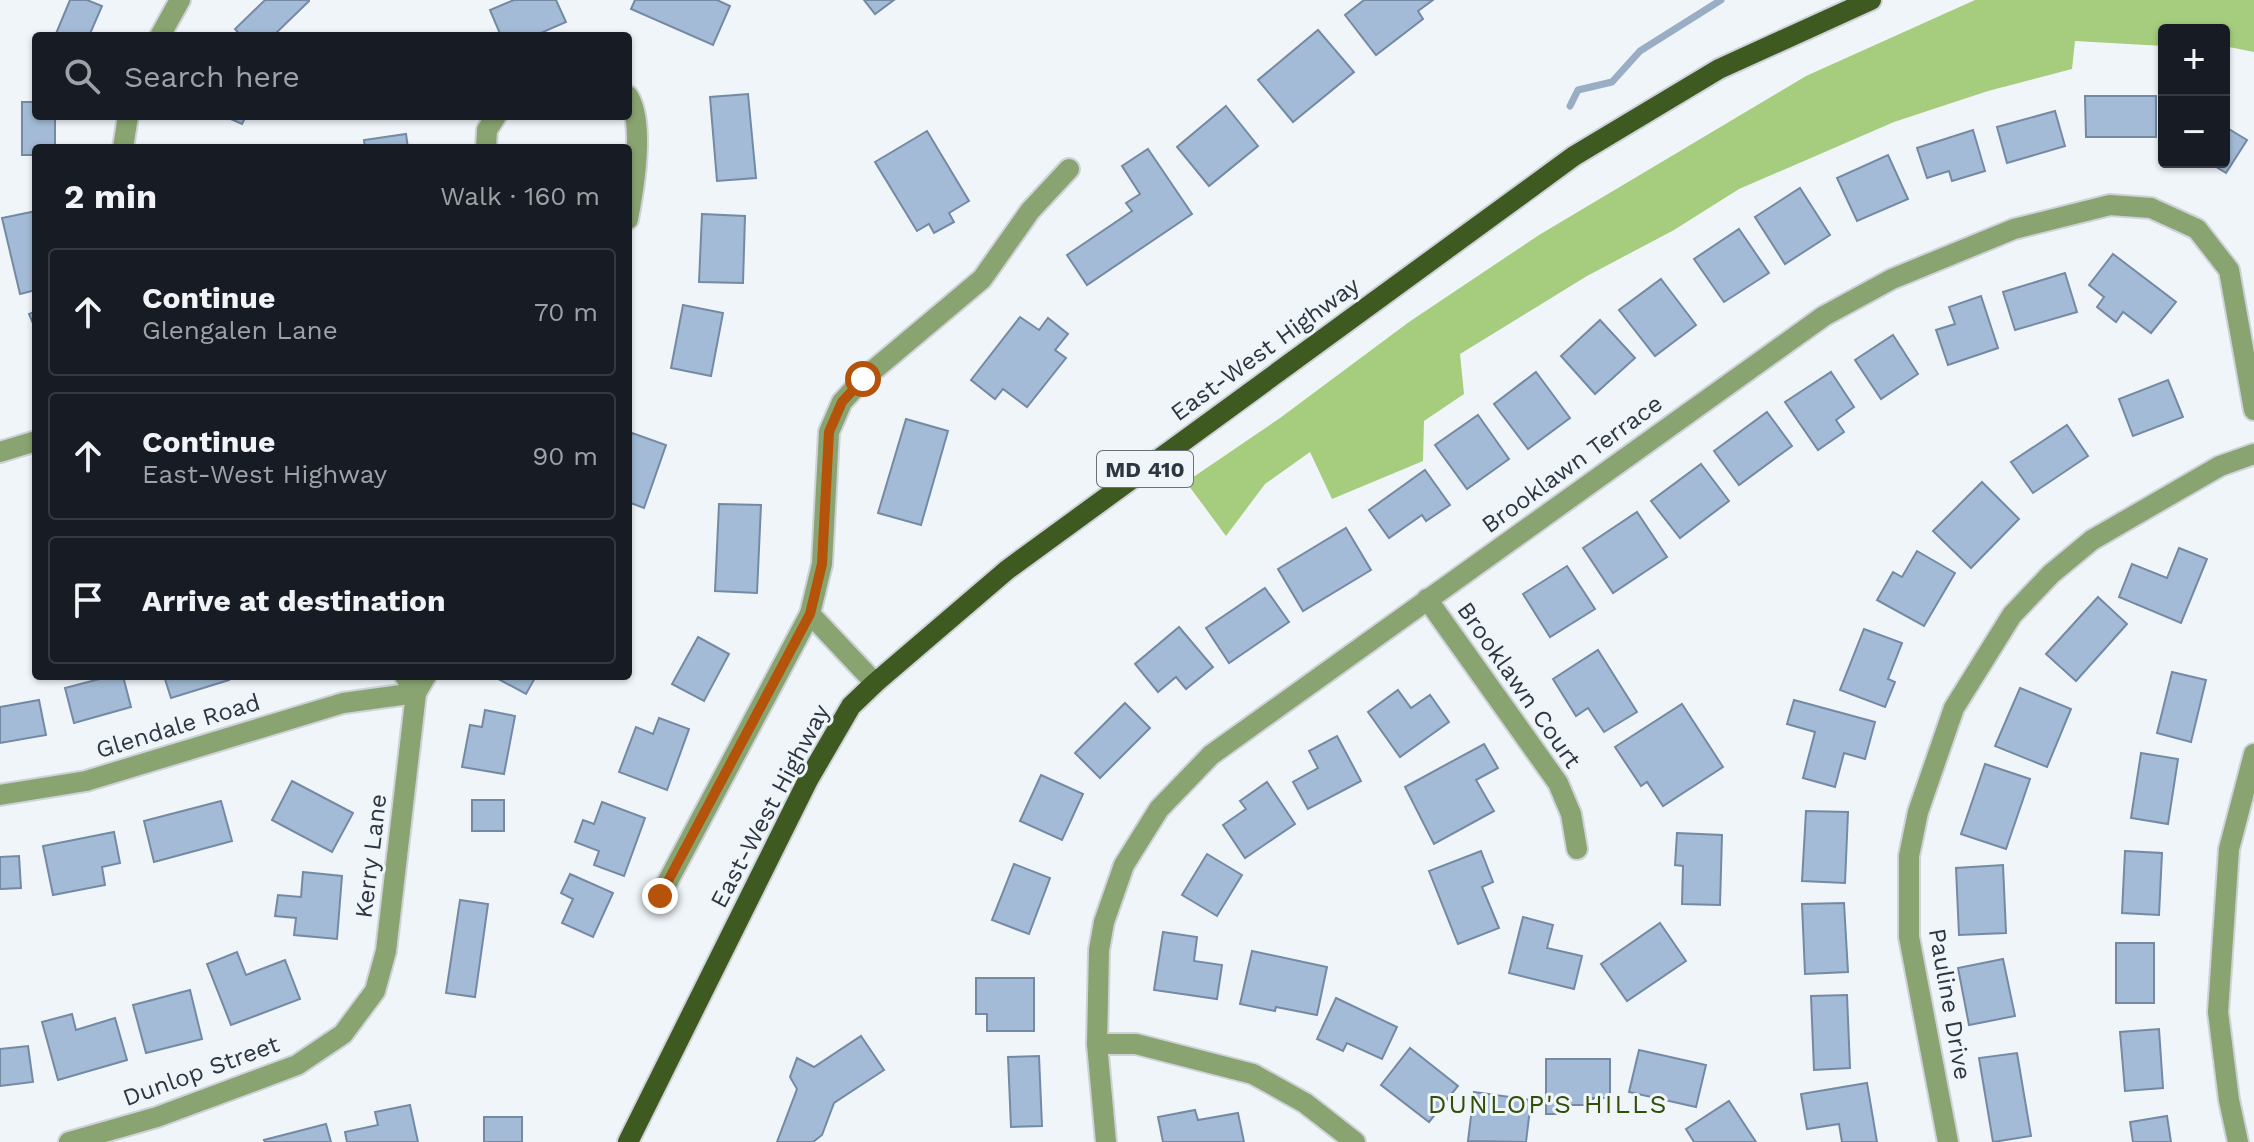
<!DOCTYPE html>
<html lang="en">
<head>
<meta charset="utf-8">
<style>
  body { margin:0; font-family:"Work Sans",sans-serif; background:#242831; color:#f1f3f6 }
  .controls { position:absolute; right:24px; top:24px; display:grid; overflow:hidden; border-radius:8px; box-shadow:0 2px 6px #0004 }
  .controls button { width:72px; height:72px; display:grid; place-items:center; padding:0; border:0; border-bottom:2px solid #363941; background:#171b24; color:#f1f3f6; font:40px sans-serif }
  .stop { position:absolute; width:24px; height:24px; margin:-18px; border:6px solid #b45309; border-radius:50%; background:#fff }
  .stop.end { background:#b45309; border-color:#fff; box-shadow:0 2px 8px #0008 }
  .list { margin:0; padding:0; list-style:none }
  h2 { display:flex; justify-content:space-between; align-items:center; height:104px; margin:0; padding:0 32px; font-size:34px }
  h2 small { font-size:26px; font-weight:400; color:#9ea1a6 }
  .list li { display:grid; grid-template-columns:52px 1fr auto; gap:24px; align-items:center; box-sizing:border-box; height:128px; margin:0 16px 16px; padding:0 16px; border:2px solid #363941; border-radius:8px }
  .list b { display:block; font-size:30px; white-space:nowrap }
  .list p { margin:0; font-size:26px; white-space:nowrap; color:#9ea1a6 }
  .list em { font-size:26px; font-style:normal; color:#9ea1a6 }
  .icon { flex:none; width:44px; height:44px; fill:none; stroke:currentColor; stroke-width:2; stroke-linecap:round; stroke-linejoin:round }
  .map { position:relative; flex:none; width:2254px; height:1142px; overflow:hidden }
  .search { position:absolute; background:#171b24; box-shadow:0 2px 6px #0004; left:32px; top:32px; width:600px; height:88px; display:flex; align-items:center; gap:20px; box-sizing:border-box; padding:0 28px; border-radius:8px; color:#9ea1a6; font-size:30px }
  .panel { position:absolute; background:#171b24; box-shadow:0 2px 6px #0004; left:32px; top:144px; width:600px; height:536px; border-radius:8px }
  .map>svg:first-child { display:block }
  .forest { fill:#a5cd7d }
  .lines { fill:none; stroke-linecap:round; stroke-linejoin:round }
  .stream { stroke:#99adc4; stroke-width:7 }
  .building { fill:#a3bbd6; stroke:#748aa4; stroke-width:2 }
  .minor-casing { stroke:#cdd3d9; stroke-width:24 }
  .major-casing { stroke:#cdd3d9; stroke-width:24 }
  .minor { stroke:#89a470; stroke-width:20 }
  .major { stroke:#3f5a21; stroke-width:20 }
  .route { stroke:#b45309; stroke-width:10 }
  .labels { text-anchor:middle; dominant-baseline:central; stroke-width:6; stroke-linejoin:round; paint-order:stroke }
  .shield { fill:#f0f5fa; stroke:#687079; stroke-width:2 }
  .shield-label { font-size:22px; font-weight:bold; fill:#2d3742 }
  .street-label { font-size:24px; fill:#2d3742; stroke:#f0f5fa }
  .neighbourhood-label { font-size:26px; letter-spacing:2px; fill:#324f08; stroke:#f0f5fa }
</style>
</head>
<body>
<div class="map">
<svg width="2254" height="1142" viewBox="0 0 2254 1142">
  <rect width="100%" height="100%" fill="#f0f5fa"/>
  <polygon class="forest" points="1975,0 2254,0 2254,52 2224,46 2224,30 2164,30 2164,46 2075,41 2072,69 1988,91 1894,122 1739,189 1674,230 1587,276 1460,354 1464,394 1424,421 1423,461 1332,499 1310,452 1265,484 1226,536 1186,482 1280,418 1409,322 1539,235 1806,76"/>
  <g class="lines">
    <polyline class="stream" points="1570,106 1578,90 1612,82 1640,51 1721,0"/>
  </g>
  <g class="building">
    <polygon points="70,0 87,0 102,6 89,36 55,36"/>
    <polygon points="265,0 309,0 309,1 273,36 241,36 235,29"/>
    <polygon points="514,0 556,0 566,22 534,36 501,36 490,10"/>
    <polygon points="635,0 717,0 730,6 713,45 631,9"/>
    <polygon points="864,0 894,0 875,14"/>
    <polygon points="1364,0 1433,0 1418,11 1423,19 1376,55 1345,15"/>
    <polygon points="1318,30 1354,72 1293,122 1258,80"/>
    <polygon points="748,94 756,178 717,181 710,97"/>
    <polygon points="2085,96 2156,96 2156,137 2086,137"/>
    <polygon points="22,102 36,102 36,116 55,116 55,148 36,148 36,155 22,155"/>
    <polygon points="1226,106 1258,146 1209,186 1177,147"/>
    <polygon points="2055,111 2065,146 2007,163 1997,127"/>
    <polygon points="224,116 246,116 242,124"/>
    <polygon points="2224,126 2247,140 2226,173 2208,162 2224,162"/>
    <polygon points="1973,130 1985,171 1952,181 1949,171 1927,178 1917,148"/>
    <polygon points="927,131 969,201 949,213 954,222 934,233 929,224 917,231 875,162"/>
    <polygon points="406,134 408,148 365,148 364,140"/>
    <polygon points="1148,149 1192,214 1087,285 1067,255 1132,211 1126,203 1140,194 1122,166"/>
    <polygon points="1888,155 1908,199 1857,221 1837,178"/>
    <polygon points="1800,188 1830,235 1785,264 1755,217"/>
    <polygon points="36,211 36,290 20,294 2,218"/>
    <polygon points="702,214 745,216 743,283 699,282"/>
    <polygon points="1739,229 1769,273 1724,302 1694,259"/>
    <polygon points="2113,254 2176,302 2151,333 2123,312 2116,322 2097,307 2104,297 2089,285"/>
    <polygon points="2065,273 2077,312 2015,330 2003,292"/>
    <polygon points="1661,279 1696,325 1655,356 1619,310"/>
    <polygon points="1981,296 1998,348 1948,365 1936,330 1955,324 1949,307"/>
    <polygon points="683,305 723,313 711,376 671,368"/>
    <polygon points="36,311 36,330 29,314"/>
    <polygon points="1020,317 1039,330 1048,318 1068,334 1055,350 1066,358 1027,407 1003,389 995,399 971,380"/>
    <polygon points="1600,320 1635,358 1595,394 1561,356"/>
    <polygon points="1893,335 1918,374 1881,399 1855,360"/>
    <polygon points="1536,372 1570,418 1528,449 1494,404"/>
    <polygon points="1831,372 1854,407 1836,420 1844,432 1818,450 1785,402"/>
    <polygon points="2168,380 2183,417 2133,436 2119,399"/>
    <polygon points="1767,412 1792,446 1739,485 1714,451"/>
    <polygon points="1478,415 1509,459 1467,489 1435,445"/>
    <polygon points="906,419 948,431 921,525 878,513"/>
    <polygon points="2067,425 2088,456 2033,493 2011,462"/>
    <polygon points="632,433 666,445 644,508 628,502 628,444"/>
    <polygon points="1701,464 1729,501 1680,538 1651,501"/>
    <polygon points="1425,470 1450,505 1426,521 1422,515 1389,538 1369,510"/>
    <polygon points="1982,482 2019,519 1971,568 1933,531"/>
    <polygon points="719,504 761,505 757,593 715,591"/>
    <polygon points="1637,512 1667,557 1613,593 1583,548"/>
    <polygon points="1346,528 1371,570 1303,611 1278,569"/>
    <polygon points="2179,548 2207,559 2181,623 2119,597 2132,564 2167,578"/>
    <polygon points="1917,551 1955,573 1924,626 1877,600 1893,572 1902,577"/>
    <polygon points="1567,566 1595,609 1550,637 1523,594"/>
    <polygon points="1265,588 1289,622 1229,663 1206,628"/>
    <polygon points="2098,597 2127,624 2076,681 2046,654"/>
    <polygon points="1179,627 1213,667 1186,689 1176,677 1158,692 1135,664"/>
    <polygon points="1864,629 1902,643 1888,679 1895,682 1885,707 1840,690"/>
    <polygon points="698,637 729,654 704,701 672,684"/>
    <polygon points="1598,650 1637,712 1604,732 1588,708 1576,716 1553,679"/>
    <polygon points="2172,672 2206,680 2191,742 2157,733"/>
    <polygon points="111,676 123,676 131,707 74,723 65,688"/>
    <polygon points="164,676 228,676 229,680 171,698"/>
    <polygon points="493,676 536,676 526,694"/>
    <polygon points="2020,688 2071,709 2047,767 1995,746"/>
    <polygon points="1398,690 1411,708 1430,695 1449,722 1400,757 1368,712"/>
    <polygon points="39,700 46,735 0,743 0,707"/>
    <polygon points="1794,700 1875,722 1865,759 1844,753 1835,787 1803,778 1815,732 1787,724"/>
    <polygon points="1125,703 1150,728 1100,778 1075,753"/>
    <polygon points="1682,704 1723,767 1663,806 1647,782 1641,786 1615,747"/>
    <polygon points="485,710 515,716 504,774 462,767 470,725 482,727"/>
    <polygon points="659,718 689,729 667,790 619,772 636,727 653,734"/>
    <polygon points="1337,736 1361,781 1308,809 1293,782 1318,768 1309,751"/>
    <polygon points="1484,744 1498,768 1476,780 1494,811 1434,844 1405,787"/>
    <polygon points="2141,753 2178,759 2168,824 2131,818"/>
    <polygon points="1985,764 2030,779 2006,849 1961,834"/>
    <polygon points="1041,775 1083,794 1062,840 1020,821"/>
    <polygon points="292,781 353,813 332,852 272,820"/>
    <polygon points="1267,782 1295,824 1245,858 1223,825 1246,809 1240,801"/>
    <rect x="472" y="800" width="32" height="31"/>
    <polygon points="221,801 232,841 154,862 144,821"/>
    <polygon points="602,802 645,818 624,876 594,865 599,851 575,842 583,820 594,824"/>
    <polygon points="1806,811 1848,812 1845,883 1802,881"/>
    <polygon points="114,832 120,863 102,867 105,885 53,895 43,846"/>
    <polygon points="1677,833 1722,835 1720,905 1682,904 1683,866 1675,865"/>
    <polygon points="1481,851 1493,882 1482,887 1499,928 1458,944 1429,871"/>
    <polygon points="2125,851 2162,853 2159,915 2122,913"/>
    <polygon points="1207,854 1242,875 1217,916 1182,895"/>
    <polygon points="19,856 21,888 0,889 0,857"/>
    <polygon points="1014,864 1050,878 1029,934 992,920"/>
    <polygon points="2003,865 2006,933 1959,935 1956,868"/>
    <polygon points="303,872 342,876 337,939 294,935 296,918 275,916 278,895 301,897"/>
    <polygon points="570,874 613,893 593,937 562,923 573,899 561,893"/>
    <polygon points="460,900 488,904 475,997 446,993"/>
    <polygon points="1844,903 1848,972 1805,974 1802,904"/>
    <polygon points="1523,917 1553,925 1547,948 1582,956 1574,989 1509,973"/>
    <polygon points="1660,923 1686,961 1627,1001 1601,964"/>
    <polygon points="1163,932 1197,937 1194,961 1222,965 1217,999 1154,990"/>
    <rect x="2116" y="943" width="38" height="60"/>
    <polygon points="1252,951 1327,967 1317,1015 1276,1007 1275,1011 1240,1004"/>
    <polygon points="237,952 246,975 285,960 300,999 231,1025 207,964"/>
    <polygon points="2003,959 2015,1016 1969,1025 1958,968"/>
    <polygon points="976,978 1034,978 1034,1031 987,1031 987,1014 976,1014"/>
    <polygon points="190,990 202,1039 146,1053 133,1005"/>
    <polygon points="1847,995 1850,1068 1814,1070 1811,996"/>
    <polygon points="1336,998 1397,1027 1382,1059 1347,1043 1343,1051 1317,1039"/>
    <polygon points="72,1014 76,1030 115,1018 127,1060 58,1080 42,1022"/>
    <polygon points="2159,1029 2163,1088 2125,1091 2120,1032"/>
    <polygon points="861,1036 884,1070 834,1103 822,1135 813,1142 777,1142 797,1089 790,1077 797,1058 814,1067"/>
    <polygon points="28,1046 33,1082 0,1086 0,1049"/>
    <polygon points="1410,1048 1458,1086 1429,1122 1381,1085"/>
    <polygon points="1639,1050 1706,1065 1696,1107 1629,1092"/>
    <polygon points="2017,1053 2031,1136 1993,1142 1979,1058"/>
    <polygon points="1039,1056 1042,1126 1011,1127 1008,1057"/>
    <polygon points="1546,1059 1610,1059 1610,1098 1593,1098 1593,1105 1567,1105 1567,1114 1546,1114"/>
    <polygon points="1867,1083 1877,1142 1842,1142 1839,1124 1807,1129 1801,1094"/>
    <polygon points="1474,1092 1531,1100 1526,1142 1468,1141"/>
    <polygon points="1729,1101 1756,1142 1694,1142 1686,1129"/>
    <polygon points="410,1105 418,1142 347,1142 345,1132 378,1125 375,1112"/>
    <polygon points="1195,1110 1198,1120 1238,1113 1244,1142 1163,1142 1158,1117"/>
    <polygon points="2167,1116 2171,1142 2133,1142 2130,1122"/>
    <rect x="484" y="1117" width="38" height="25"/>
    <polygon points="326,1124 331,1142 265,1142 264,1140"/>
  </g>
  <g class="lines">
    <g class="minor-casing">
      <g id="minor">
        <polyline points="160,36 180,0"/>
        <path d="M628,96C645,122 634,188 628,219"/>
        <polyline points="123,148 128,116"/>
        <polyline points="486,148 487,130 496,116"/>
        <polyline points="0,452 36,441"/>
        <polyline points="1427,599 1558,783 1571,814 1577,849"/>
        <polyline points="875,683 810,614 822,564 829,432 842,402 863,379 982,279 1030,211 1069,169"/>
        <polyline points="0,795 86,781 343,703 416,693 405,676"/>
        <polyline points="660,896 810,614"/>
        <polyline points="1097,1044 1136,1044 1253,1074 1305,1103 1355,1142"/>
        <polyline points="69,1142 157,1117 297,1065 343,1034 375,991 386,951 416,693 426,676"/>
        <polyline points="1106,1142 1097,1044 1099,950 1104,922 1124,865 1159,809 1211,755 1824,316 1892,279 2014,229 2110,205 2151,208 2197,229 2229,270 2254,410"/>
        <polyline points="1948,1142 1909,937 1909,856 1918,812 1954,708 2012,615 2051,574 2092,540 2220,466 2254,454"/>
        <polyline points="2238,1142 2229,1100 2218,1012 2229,849 2254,754"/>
      </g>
    </g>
    <g class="major-casing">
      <polyline id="major" points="628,1142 808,780 851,706 875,683 1007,570 1574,156 1719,69 1871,0"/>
    </g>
    <use href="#minor" class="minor"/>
    <use href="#major" class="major"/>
  </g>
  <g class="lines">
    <polyline class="route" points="660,896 810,614 822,564 829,432 842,402 863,379"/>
  </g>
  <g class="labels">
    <rect class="shield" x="1097" y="451" width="96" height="36" rx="6"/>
    <g class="shield-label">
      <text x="1145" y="469">MD 410</text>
    </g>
    <g class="street-label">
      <text transform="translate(1265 349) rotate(-36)">East-West Highway</text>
      <text transform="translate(1572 464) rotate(-36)">Brooklawn Terrace</text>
      <text transform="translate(1519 685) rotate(55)">Brooklawn Court</text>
      <text transform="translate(178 726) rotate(-17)">Glendale Road</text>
      <text transform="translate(770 806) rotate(-62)">East-West Highway</text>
      <text transform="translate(371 856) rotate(-83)">Kerry Lane</text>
      <text transform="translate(1950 1004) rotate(80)">Pauline Drive</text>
      <text transform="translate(201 1071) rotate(-20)">Dunlop Street</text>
    </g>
    <g class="neighbourhood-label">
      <text x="1548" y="1104">DUNLOP'S HILLS</text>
    </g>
  </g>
</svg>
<div class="controls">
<button>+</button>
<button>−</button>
</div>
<div class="stop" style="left:863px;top:379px"></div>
<div class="stop end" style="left:660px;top:896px"></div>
<div class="search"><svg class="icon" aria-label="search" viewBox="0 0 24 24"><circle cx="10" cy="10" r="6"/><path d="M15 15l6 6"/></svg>Search here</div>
<section class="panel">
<h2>2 min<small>Walk · 160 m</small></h2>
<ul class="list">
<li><svg class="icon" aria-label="ahead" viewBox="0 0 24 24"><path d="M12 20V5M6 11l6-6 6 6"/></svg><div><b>Continue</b><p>Glengalen Lane</p></div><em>70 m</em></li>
<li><svg class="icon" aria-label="ahead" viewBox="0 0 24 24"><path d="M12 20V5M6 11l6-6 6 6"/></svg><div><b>Continue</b><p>East-West Highway</p></div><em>90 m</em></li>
<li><svg class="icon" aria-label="arrive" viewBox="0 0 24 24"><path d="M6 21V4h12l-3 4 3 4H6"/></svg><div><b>Arrive at destination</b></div></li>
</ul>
</section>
</div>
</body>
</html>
